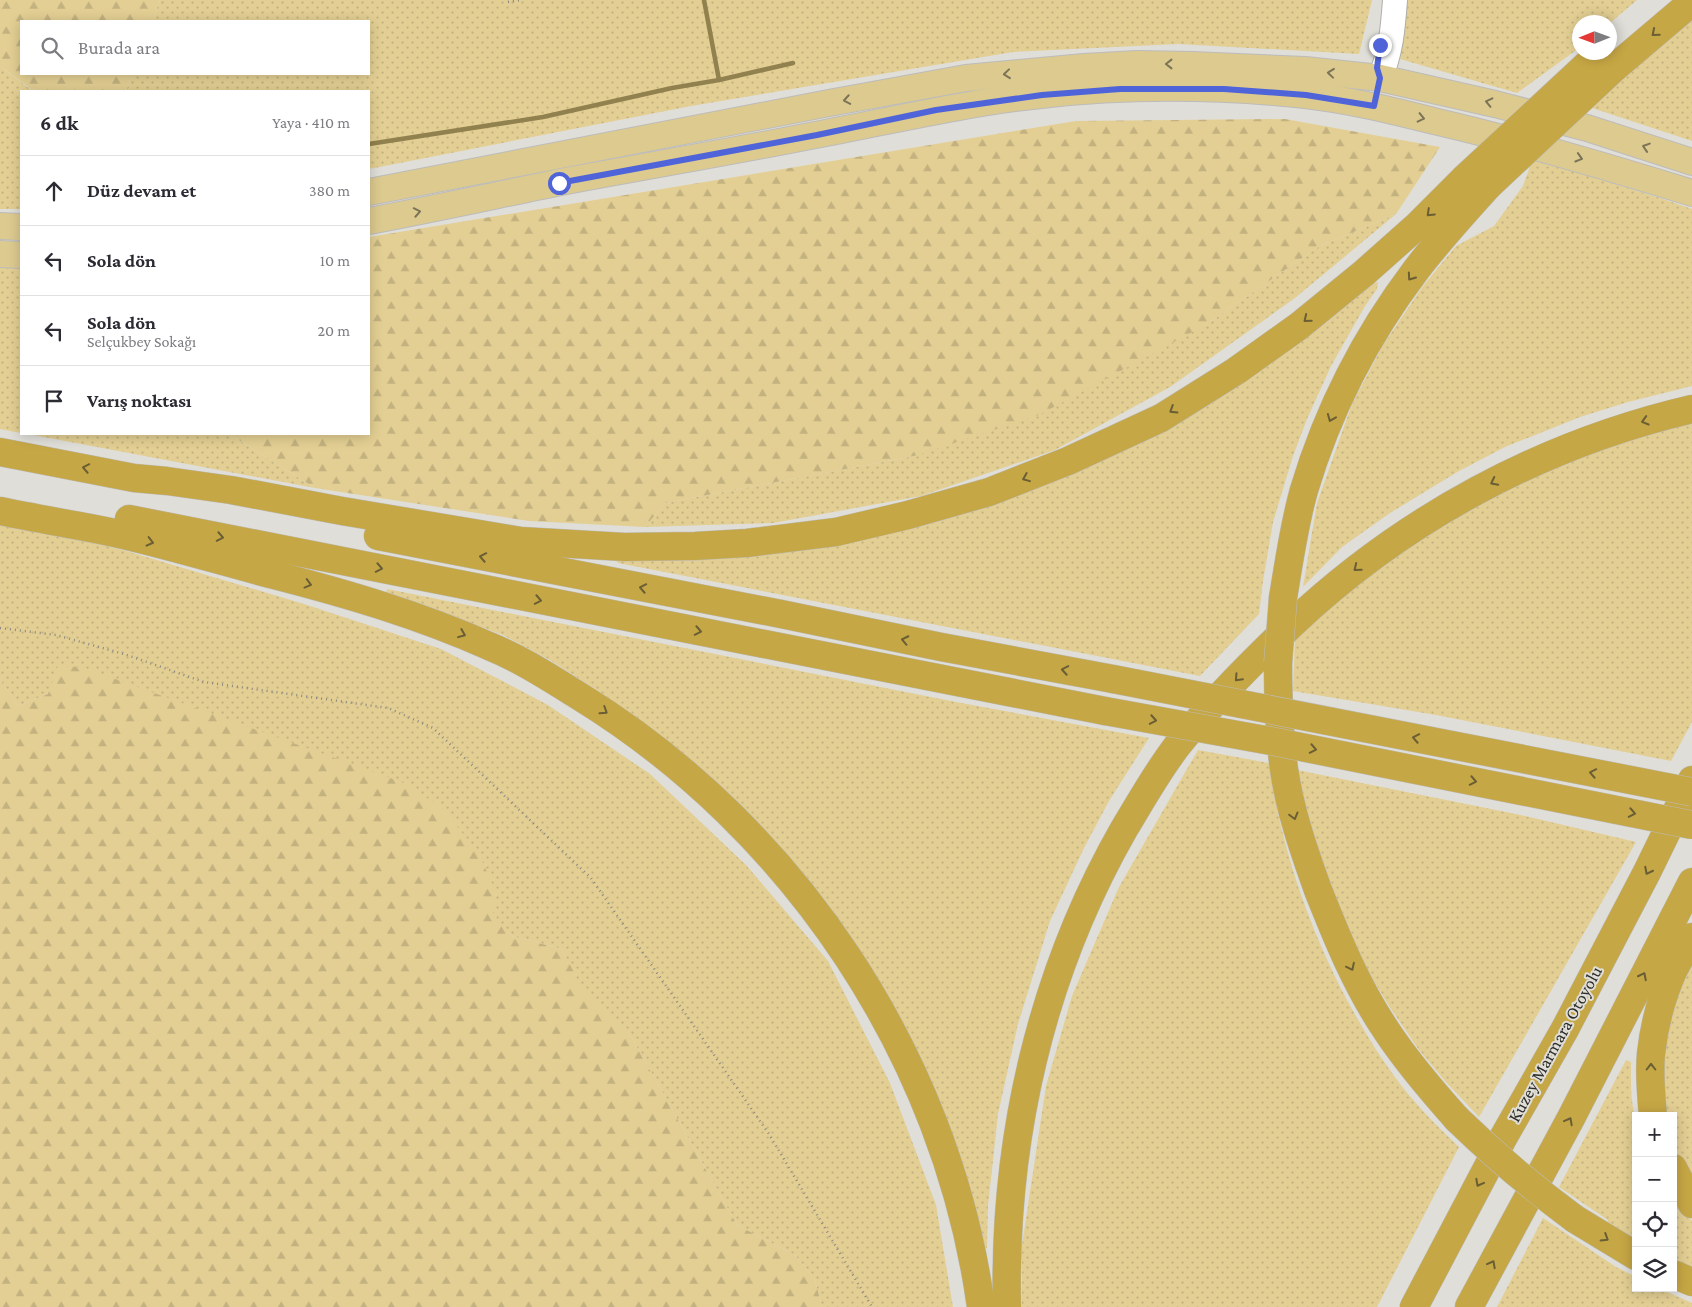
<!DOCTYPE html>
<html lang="tr">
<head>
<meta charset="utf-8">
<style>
  body { margin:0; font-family:"Crimson Pro",serif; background:#f2f2f3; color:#2b2b33 }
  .controls { position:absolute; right:15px; bottom:15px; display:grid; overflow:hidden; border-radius:0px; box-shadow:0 2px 12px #0003 }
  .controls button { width:45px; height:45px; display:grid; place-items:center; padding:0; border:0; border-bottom:1px solid #e1e1e2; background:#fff; color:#2b2b33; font:25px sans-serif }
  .compass { position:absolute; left:1572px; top:15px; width:45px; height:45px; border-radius:50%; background:#fff; box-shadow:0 2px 12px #0003; rotate:269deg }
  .stop { position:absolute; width:15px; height:15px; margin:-11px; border:4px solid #4f64d9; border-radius:50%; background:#fff }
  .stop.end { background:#4f64d9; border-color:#fff; box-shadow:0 1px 5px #0008 }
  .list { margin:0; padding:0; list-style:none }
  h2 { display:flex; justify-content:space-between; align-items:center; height:65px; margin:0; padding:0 20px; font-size:21px }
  h2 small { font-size:16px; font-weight:400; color:#7c7c81 }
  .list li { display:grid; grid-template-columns:32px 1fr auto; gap:15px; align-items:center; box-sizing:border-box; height:70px; padding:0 20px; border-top:1px solid #e1e1e2 }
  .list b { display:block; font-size:19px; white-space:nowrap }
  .list p { margin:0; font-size:16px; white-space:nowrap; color:#7c7c81 }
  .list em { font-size:16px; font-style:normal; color:#7c7c81 }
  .icon { flex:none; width:28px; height:28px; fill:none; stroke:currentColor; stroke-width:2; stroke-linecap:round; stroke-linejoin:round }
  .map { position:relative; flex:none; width:1692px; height:1307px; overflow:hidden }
  .search { position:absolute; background:#fff; box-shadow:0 2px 12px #0003; left:20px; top:20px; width:350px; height:55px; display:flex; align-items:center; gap:12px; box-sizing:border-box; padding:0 18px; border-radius:0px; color:#7c7c81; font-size:19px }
  .panel { position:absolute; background:#fff; box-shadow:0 2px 12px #0003; left:20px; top:90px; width:350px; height:345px; border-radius:0px }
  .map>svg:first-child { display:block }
  .grass { fill:url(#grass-dots) }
  .forest { fill:url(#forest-firs) }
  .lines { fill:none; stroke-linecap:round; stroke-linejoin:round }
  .stream { stroke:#91814e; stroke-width:4.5 }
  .secondary-casing { stroke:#b0afa9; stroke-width:26 }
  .primary-casing { stroke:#bcbcbb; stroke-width:28 }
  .highway-casing { stroke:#bcbcbb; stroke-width:29 }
  .path { stroke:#898883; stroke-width:2.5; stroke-dasharray:1 4; stroke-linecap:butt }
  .secondary { stroke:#fff; stroke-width:24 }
  .primary { stroke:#ddca8f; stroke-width:26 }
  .highway { stroke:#c6a745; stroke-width:28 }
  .highway-bridge-casing { stroke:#bcbcbb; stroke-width:29; stroke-linecap:butt }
  .highway-bridge { stroke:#c6a745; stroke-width:28 }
  .oneway { stroke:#6a5e35 }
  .oneway2 { stroke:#7c7457 }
  .route { stroke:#4f64d9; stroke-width:6 }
  .labels { text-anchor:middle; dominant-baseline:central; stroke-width:4; stroke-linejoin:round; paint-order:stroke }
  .street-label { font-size:18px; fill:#2d2d2a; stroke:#e0ded8 }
</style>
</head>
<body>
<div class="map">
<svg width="1692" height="1307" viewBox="0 0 1692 1307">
  <defs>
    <pattern id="grass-dots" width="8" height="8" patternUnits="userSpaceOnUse" patternTransform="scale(1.25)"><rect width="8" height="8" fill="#e3cf93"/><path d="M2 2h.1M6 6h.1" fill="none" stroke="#c3b27f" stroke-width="1.8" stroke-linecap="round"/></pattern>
    <pattern id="forest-firs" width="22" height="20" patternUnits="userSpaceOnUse" patternTransform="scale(1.25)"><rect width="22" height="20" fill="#e3cf93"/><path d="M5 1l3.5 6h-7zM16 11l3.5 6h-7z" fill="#c3b27f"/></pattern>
  </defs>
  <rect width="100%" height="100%" fill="#e0ded8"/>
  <g class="grass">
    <polygon points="160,0 1372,0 1359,54 1178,44 1013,52 691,106 369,169 369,91 126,91 132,74 369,74 369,21 152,21"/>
    <polygon points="1406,0 1637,0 1610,23 1580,22 1579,48 1517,93 1400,59"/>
    <polygon points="1692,17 1692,141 1589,107"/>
    <polygon points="0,66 30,89 42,91 21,91 21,209 0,209"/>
    <polygon points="1533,158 1663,199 1692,209 1692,386 1628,402 1580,417 1505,447 1459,471 1390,513 1342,547 1303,587 1317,503 1352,404 1383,345 1423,286 1456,246 1494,226 1523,186"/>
    <polygon points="1396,214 1295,298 1170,387 1055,450 921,496 773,523 645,527 665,503 914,456 1207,324 1318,247"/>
    <polygon points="0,266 21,266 21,433 0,429"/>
    <polygon points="1378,282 1377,289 1365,306 1331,366 1307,419 1293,456 1273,522 1263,581 1259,614 1200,676 618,563 617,562 618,560 693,560 757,555 1018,494 1373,283"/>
    <polygon points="1692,422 1692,722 1671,761 1436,715 1293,691 1295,637 1400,550 1492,497 1551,468 1627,440"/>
    <polygon points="26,434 229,434 315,488 28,434"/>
    <polygon points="0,519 123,550 304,604 441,649 548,705 650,774 746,865 828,961 890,1083 936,1205 953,1307 822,1307 815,1280 795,1255 737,1225 628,1031 583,991 562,949 511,936 492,913 496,892 48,694 18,706 0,679"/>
    <polygon points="387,589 956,702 1149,738 1109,801 1084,848 1050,921 1018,1024 998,1114 988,1206 987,1248 983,1249 865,963 635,719 592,687 548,659 503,635 386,593"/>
    <path d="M1198,750L1269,763C1281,847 1308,926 1347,1000C1365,1033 1385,1066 1409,1095C1425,1114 1442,1131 1459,1147L1377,1307H1022V1245L1046,1086L1072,996L1119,887Z"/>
    <polygon points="1297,770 1516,814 1636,842 1479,1117 1445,1081 1419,1050 1389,1006 1353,947 1317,851"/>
    <polygon points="1692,950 1692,1178 1676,1157 1673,1147 1673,1116 1663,1116 1662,1111 1666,1009"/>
    <path d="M1626,1060L1631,1062C1631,1081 1630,1102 1636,1120V1240L1607,1225L1608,1220L1559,1187Z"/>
    <polygon points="1673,1199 1692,1221 1692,1268 1673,1259"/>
    <polygon points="1543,1218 1616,1267 1636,1277 1636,1288 1658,1288 1692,1303 1692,1307 1497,1307"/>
  </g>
  <g class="forest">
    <polygon points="0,0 160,0 152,21 21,21 21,74 132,74 126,91 42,91 31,89 0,66"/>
    <polygon points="1285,119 1440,147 1396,214 1318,247 1207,324 1039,415 914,456 665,503 645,527 529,521 315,488 229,434 369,434 369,237 1076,121"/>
    <polygon points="58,666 82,667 404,783 441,807 478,852 496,892 493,913 511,936 562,949 583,990 628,1031 737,1225 795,1255 815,1280 822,1307 0,1307 0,679 18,706 48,694"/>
  </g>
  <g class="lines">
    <g class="stream">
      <polyline points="719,80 793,63"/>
      <polyline points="369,144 543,117 672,88 719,80 704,0"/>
    </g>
    <g class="secondary-casing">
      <path id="secondary" d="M1380,78C1391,52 1393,28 1395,0"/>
    </g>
    <g class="primary-casing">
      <g id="primary">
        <polyline points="369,192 829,103 966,78 1084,67 1137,64 1193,65 1305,70 1380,78 1495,104 1587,128 1692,162"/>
        <path d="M369,221C433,209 497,195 561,182C646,166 730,152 815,135C890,121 965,103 1041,95C1128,85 1218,86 1305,95C1350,100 1394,111 1438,122C1524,142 1608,167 1692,193"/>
        <polyline points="0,226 21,227"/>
        <polyline points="0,254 21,255"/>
      </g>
    </g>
    <g class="highway-casing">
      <g id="highway">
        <polyline points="1613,69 1692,2"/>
        <polyline points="0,452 134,478 167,481 231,490 342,511 521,541 624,547 695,546 747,543 836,532 908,515 989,492 1068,461 1161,418 1236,371 1299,326 1364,273 1418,225 1465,178"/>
        <path d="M0,511C38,519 77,525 115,533C168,545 221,561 274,575C348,594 419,615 489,646C521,659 550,678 579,696C794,828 947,1057 981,1307"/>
        <polyline points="129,519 1105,711"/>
        <polyline points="378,536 781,614 941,647 1113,679"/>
        <path d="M1283,598C1289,562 1294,525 1304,490C1328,410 1366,336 1416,270C1438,241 1463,214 1488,186"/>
        <path d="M1278,663C1278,699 1279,734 1284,769C1290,811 1304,851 1318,890C1337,938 1357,987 1386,1030C1407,1062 1432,1091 1457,1119"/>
        <path d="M1653,1116C1651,1095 1649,1074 1651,1054C1654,1026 1662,996 1673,971C1679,959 1686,948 1692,937"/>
        <polyline points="1673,1168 1692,1204"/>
        <polyline points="1575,1219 1636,1256"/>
        <polyline points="1673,1274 1692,1282"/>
        <path d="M1007,1307C1003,1140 1041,974 1124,829C1141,801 1157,772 1177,746C1211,703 1251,663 1291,625C1403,519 1542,444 1692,409"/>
        <polyline points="1414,1307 1503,1138 1565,1029 1647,872 1692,780"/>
        <polyline points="1469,1307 1571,1118 1692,882"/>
      </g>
    </g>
    <g class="path">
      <polyline points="508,2 521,0"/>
      <polyline points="0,628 56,635 124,654 204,682 388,708 433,728 591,878 769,1134 872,1307"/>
    </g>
    <use href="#secondary" class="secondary"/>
    <use href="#primary" class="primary"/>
    <use href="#highway" class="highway"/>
    <g class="highway-bridge-casing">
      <g id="highway-bridge">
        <polyline points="1465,178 1589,63"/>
        <polyline points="1488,186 1613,69"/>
        <polyline points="1278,663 1283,598"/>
        <polyline points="1113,679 1692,792"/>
        <polyline points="1105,711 1271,741 1692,825"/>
        <path d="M1457,1119C1494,1155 1533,1188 1575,1219"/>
      </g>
    </g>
    <use href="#highway-bridge" class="highway-bridge"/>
  </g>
  <defs><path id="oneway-chevron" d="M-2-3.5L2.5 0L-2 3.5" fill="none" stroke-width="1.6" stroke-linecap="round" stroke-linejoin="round" transform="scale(1.25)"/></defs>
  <g class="oneway">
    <use href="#oneway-chevron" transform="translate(1655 33) rotate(140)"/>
    <use href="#oneway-chevron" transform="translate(1430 213) rotate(136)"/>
    <use href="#oneway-chevron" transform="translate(1411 277) rotate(125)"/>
    <use href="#oneway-chevron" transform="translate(1307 319) rotate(141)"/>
    <use href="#oneway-chevron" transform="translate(1173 410) rotate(148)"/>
    <use href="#oneway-chevron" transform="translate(1331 418) rotate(112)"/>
    <use href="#oneway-chevron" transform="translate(1645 421) rotate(164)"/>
    <use href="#oneway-chevron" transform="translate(86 468) rotate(-169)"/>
    <use href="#oneway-chevron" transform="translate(1026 478) rotate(158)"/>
    <use href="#oneway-chevron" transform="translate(1494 482) rotate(153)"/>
    <use href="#oneway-chevron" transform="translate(220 537) rotate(11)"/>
    <use href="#oneway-chevron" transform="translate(150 542) rotate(14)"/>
    <use href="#oneway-chevron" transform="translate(483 557) rotate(-169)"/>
    <use href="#oneway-chevron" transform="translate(379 568) rotate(11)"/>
    <use href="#oneway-chevron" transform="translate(1357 568) rotate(141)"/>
    <use href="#oneway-chevron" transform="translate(308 584) rotate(15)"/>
    <use href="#oneway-chevron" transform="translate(643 588) rotate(-169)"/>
    <use href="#oneway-chevron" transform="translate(538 600) rotate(11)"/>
    <use href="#oneway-chevron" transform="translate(698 631) rotate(11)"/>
    <use href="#oneway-chevron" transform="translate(462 634) rotate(22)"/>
    <use href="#oneway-chevron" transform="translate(905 640) rotate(-168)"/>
    <use href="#oneway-chevron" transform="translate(1065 670) rotate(-170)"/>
    <use href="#oneway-chevron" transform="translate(1238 678) rotate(133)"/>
    <use href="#oneway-chevron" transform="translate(604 711) rotate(33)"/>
    <use href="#oneway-chevron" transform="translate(1153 720) rotate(10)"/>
    <use href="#oneway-chevron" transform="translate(1416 738) rotate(-169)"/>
    <use href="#oneway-chevron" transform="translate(1313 749) rotate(11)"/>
    <use href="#oneway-chevron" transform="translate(1593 773) rotate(-169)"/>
    <use href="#oneway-chevron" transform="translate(1473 781) rotate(11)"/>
    <use href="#oneway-chevron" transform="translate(1632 813) rotate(11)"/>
    <use href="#oneway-chevron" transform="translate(1294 816) rotate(75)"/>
    <use href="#oneway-chevron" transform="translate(1648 871) rotate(117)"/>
    <use href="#oneway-chevron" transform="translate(1351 967) rotate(64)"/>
    <use href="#oneway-chevron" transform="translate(1643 976) rotate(-63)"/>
    <use href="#oneway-chevron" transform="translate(1651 1067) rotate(-90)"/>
    <use href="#oneway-chevron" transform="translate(1569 1121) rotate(-62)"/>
    <use href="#oneway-chevron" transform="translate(1479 1183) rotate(118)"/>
    <use href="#oneway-chevron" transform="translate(1605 1238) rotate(32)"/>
    <use href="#oneway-chevron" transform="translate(1492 1264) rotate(-62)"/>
  </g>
  <g class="oneway2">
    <use href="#oneway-chevron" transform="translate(1169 64) rotate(-180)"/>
    <use href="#oneway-chevron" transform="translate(1331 73) rotate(-174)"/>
    <use href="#oneway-chevron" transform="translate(1007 74) rotate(174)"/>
    <use href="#oneway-chevron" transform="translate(847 100) rotate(170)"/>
    <use href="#oneway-chevron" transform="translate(1489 102) rotate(-167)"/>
    <use href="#oneway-chevron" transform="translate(1421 118) rotate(13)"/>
    <use href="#oneway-chevron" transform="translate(1646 147) rotate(-162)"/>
    <use href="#oneway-chevron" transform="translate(1579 158) rotate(17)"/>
    <use href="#oneway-chevron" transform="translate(417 212) rotate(-11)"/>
  </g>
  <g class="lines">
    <polyline class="route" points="559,183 817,135 936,110 1042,95 1120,89 1224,89 1306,95 1374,106 1380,78 1377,68 1380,45"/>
  </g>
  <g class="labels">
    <g class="street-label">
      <text transform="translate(1555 1044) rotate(-61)">Kuzey Marmara Otoyolu</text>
    </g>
  </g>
</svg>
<div class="controls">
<button>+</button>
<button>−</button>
<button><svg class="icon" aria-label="locate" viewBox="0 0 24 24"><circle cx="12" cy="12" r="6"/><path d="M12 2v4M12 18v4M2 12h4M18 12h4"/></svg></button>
<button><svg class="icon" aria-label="layers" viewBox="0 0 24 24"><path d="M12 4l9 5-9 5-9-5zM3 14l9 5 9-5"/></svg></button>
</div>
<svg class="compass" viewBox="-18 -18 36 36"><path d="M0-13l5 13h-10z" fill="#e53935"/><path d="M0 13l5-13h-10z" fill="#7c7c81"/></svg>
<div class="stop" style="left:559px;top:183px"></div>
<div class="stop end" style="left:1380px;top:45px"></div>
<div class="search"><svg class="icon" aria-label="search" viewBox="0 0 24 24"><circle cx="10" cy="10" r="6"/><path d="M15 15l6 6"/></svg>Burada ara</div>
<section class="panel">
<h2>6 dk<small>Yaya · 410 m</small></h2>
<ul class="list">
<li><svg class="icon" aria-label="ahead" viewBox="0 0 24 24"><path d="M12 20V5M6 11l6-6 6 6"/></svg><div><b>Düz devam et</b></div><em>380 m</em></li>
<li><svg class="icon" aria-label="left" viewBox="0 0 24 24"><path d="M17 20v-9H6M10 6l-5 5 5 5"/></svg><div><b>Sola dön</b></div><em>10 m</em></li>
<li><svg class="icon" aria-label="left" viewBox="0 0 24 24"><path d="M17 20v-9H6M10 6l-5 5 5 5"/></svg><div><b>Sola dön</b><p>Selçukbey Sokağı</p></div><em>20 m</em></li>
<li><svg class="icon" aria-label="arrive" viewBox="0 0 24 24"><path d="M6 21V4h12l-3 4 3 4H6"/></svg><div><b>Varış noktası</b></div></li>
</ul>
</section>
</div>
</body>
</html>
